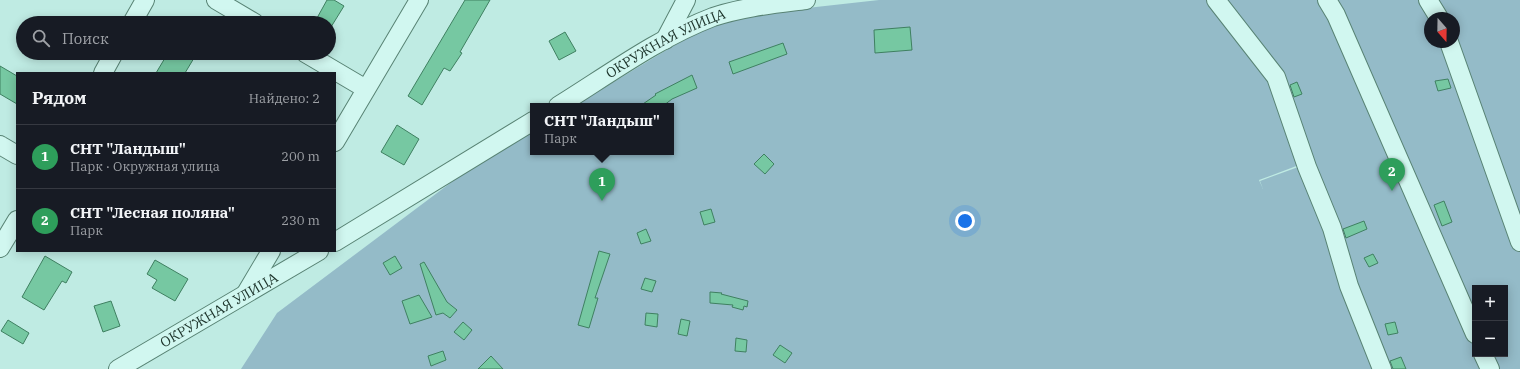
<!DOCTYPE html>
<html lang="ru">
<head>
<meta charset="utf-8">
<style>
  body { margin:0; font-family:"IBM Plex Serif",serif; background:#20242c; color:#f1f3f6 }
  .controls { position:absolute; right:12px; bottom:12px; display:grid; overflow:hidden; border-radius:0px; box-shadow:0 2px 10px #0003 }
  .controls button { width:36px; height:36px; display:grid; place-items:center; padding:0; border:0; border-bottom:1px solid #363941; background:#171b24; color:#f1f3f6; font:20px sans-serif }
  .compass { position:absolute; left:1424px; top:12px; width:36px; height:36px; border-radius:50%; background:#171b24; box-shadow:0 2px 10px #0003; rotate:160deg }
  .you { position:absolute; left:965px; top:221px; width:14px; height:14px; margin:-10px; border:3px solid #fff; border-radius:50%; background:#1a73e8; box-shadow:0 0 0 6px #1a73e833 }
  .badge { display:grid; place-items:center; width:26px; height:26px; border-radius:50%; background:#d93025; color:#fff; font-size:13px; font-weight:700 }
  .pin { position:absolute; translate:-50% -33px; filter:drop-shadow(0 1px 2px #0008) }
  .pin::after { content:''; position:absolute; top:21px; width:14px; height:12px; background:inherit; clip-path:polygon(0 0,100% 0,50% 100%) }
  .popup { position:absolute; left:530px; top:103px; width:144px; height:52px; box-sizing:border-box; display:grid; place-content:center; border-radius:0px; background:#171b24; filter:drop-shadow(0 1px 3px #0005); font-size:13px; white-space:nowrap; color:#9ea1a6 }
  .popup b { font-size:15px; color:#f1f3f6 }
  .popup::after { content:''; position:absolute; left:50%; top:100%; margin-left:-8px; border:8px solid transparent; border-top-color:#171b24 }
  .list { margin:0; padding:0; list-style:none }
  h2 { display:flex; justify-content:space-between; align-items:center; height:52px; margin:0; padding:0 16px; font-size:17px }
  h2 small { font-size:13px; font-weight:400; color:#9ea1a6 }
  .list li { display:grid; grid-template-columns:26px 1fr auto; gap:12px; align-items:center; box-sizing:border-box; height:64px; padding:0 16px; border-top:1px solid #363941 }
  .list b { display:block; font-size:15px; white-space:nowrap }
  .list p { margin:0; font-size:13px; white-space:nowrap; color:#9ea1a6 }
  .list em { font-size:13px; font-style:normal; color:#9ea1a6 }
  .icon { flex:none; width:22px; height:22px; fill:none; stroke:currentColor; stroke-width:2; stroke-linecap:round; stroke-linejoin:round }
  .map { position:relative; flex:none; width:1520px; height:369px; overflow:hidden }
  .search { position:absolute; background:#171b24; box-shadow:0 2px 10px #0003; left:16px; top:16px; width:320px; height:44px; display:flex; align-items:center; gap:10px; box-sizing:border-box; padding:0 14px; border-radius:22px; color:#9ea1a6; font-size:15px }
  .panel { position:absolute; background:#171b24; box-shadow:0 2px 10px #0003; left:16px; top:72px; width:320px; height:180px; border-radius:0px }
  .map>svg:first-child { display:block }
  .green { fill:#94bbc8; fill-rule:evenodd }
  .building { fill:#76c8a2; stroke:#3f8061 }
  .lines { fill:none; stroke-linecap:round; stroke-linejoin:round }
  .minor-casing { stroke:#588374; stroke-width:20 }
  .minor { stroke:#d1f7f0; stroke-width:18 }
  .labels { text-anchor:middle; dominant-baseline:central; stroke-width:3; stroke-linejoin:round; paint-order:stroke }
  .street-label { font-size:14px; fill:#1c332a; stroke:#cef3ed }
</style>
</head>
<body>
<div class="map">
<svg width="1520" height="369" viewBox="0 0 1520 369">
  <rect width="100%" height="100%" fill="#bfebe3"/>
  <path class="green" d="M879,0H1208L1271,79L1299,165L1259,180L1263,189L1260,181L1301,166L1272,79L1209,0H1520V369H241L277,313L465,172L533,131V152H671V106H574L693,34L743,15ZM1430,18H1454V42H1430ZM1475,288H1505V354H1475Z"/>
  <g class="building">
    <polygon points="327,0 334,0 344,6 331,27 329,23 317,18"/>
    <polygon points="465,0 490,0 460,52 462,53 450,71 444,68 422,105 408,96"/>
    <polygon points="910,27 912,50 875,53 874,30"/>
    <polygon points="565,32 576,51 559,60 549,41"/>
    <polygon points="783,43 787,54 733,74 729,62"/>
    <polygon points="168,53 197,53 185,73 156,73"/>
    <polygon points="0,66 17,76 17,104 0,94"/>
    <polygon points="692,75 697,88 672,99 663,106 640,106 656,95 655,94"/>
    <polygon points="1448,79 1451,88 1438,91 1435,81"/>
    <polygon points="1297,82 1302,94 1294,97 1290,85"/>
    <polygon points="397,125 419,139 404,165 381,152"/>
    <polygon points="764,154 774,164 765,174 754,164"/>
    <polygon points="1444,201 1452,222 1442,226 1434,205"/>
    <polygon points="711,209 715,222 704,225 700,212"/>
    <polygon points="1364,221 1367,229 1346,238 1343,229"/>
    <polygon points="646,229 651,241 641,244 637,233"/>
    <polygon points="599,251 610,254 595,298 598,298 589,328 578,325"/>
    <polygon points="1373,254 1378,263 1369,267 1364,258"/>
    <polygon points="45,256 72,272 66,283 62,281 44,310 22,297"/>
    <polygon points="395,256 402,268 390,275 383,263"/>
    <polygon points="155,260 188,279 175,301 152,288 157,280 147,274"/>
    <polygon points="424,262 447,302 457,310 450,318 443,313 436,315 420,264"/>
    <polygon points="645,278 656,281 652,292 641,289"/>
    <polygon points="710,292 722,293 721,294 748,301 747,307 744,306 743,310 732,307 733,305 710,303"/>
    <polygon points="419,295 432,317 410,324 402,301"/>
    <polygon points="111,301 120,326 103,332 94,306"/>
    <polygon points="646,313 658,314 657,327 645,325"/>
    <polygon points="681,319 690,321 687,336 678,334"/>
    <polygon points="8,320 29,333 23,344 1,331"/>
    <polygon points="463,322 472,330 464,340 454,332"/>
    <polygon points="1395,322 1398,333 1388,335 1385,324"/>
    <polygon points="736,338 747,340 746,352 735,351"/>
    <polygon points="780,345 792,353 785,363 773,355"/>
    <polygon points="443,351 446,360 431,366 428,356"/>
    <polygon points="491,356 503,369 478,369"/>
    <polygon points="1401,357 1406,369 1393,369 1390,361"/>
  </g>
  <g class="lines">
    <g class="minor-casing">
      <g id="minor">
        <polyline points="216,0 255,23"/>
        <polyline points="1216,0 1276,77 1307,167 1332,228 1349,286 1382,369"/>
        <polyline points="1327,0 1336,15 1475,334"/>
        <polyline points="1428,0 1439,18"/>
        <polyline points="132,23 145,0"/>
        <polyline points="665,40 686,0"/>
        <polyline points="1449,42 1520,242"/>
        <polyline points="305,53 366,89"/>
        <polyline points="103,73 114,53"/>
        <path id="s1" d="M558,106C608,75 658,38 713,17C743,7 775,4 806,0"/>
        <polyline points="335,142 419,0"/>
        <polyline points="0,145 17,155"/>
        <polyline points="335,242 533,121"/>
        <polyline points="0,248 17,220"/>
        <polyline points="246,293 271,251"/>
        <polyline points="1483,354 1490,369"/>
        <path id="s2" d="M118,369L319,251"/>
      </g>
    </g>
    <use href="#minor" class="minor"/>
  </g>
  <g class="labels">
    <g class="street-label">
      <text stroke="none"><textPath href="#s1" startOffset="125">ОКРУЖНАЯ УЛИЦА</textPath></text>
      <text stroke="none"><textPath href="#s2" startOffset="117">ОКРУЖНАЯ УЛИЦА</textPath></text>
    </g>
  </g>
</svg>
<div class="controls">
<button>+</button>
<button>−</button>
</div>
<svg class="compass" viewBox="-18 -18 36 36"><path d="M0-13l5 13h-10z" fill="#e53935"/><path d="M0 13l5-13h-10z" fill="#9ea1a6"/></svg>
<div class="you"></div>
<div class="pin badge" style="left:602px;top:201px;background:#2e9e5b">1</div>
<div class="popup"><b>СНТ &quot;Ландыш&quot;</b>Парк</div>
<div class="pin badge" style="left:1392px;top:191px;background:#2e9e5b">2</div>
<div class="search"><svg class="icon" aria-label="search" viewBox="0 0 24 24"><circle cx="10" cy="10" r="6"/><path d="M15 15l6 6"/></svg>Поиск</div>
<section class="panel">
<h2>Рядом<small>Найдено: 2</small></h2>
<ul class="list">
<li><span class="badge" style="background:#2e9e5b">1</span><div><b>СНТ &quot;Ландыш&quot;</b><p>Парк · Окружная улица</p></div><em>200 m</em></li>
<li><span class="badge" style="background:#2e9e5b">2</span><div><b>СНТ &quot;Лесная поляна&quot;</b><p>Парк</p></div><em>230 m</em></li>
</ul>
</section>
</div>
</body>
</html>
